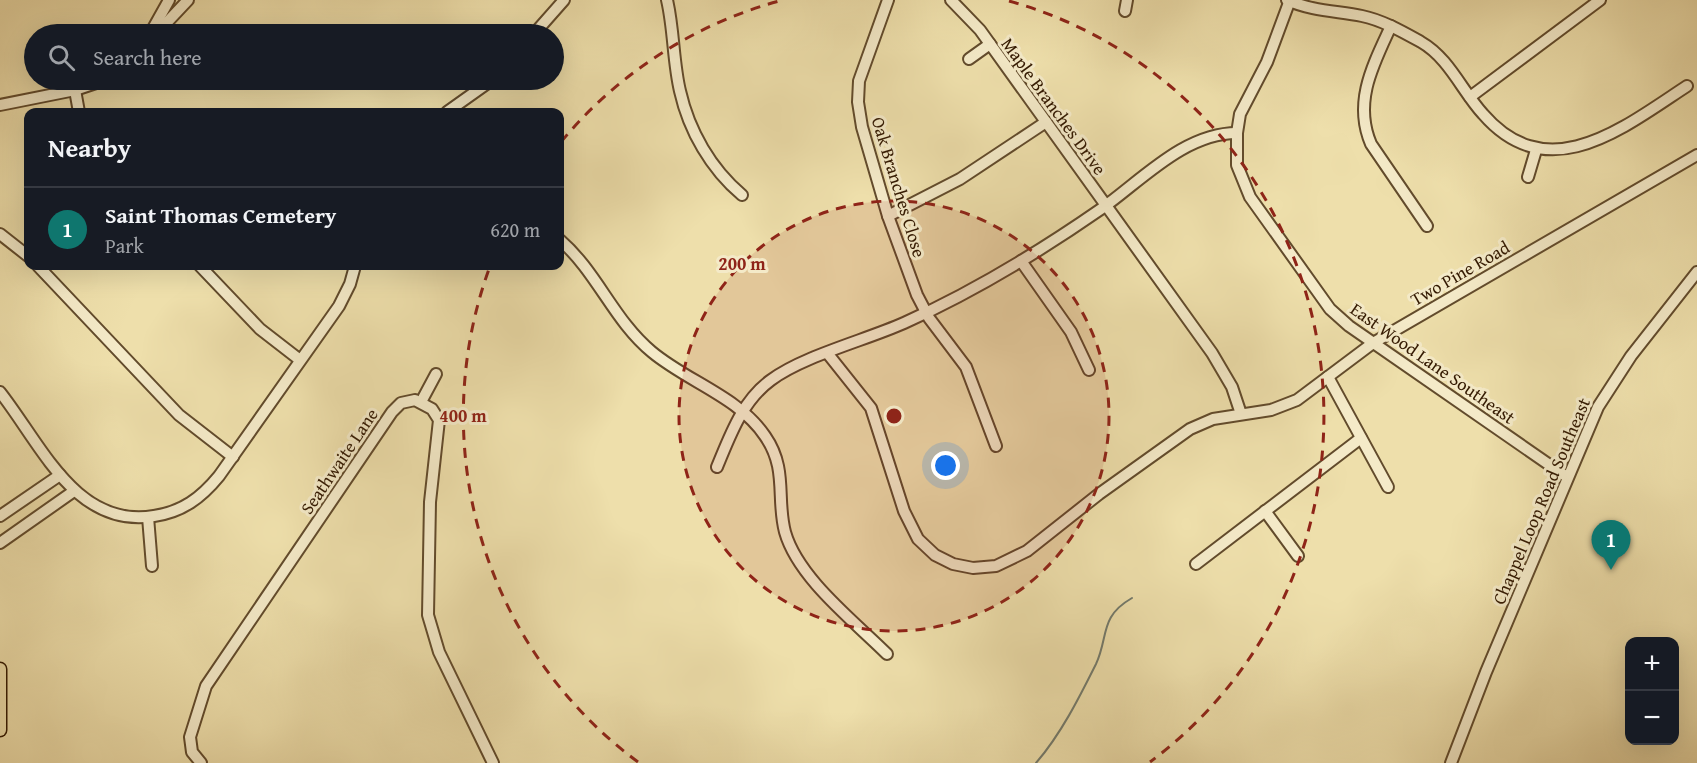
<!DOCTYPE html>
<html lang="en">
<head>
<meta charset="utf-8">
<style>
  body { margin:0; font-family:"Gentium Book Plus",serif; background:#20242c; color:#f1f3f6 }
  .controls { position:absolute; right:18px; bottom:18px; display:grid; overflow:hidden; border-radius:12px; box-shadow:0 6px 24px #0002 }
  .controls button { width:54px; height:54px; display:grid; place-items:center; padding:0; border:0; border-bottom:2px solid #363941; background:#171b24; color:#f1f3f6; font:30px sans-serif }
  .you { position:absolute; left:946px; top:466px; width:21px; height:21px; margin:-15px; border:4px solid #fff; border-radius:50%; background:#1a73e8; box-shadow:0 0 0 9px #1a73e833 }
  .badge { display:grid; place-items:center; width:39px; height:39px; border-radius:50%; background:#0f766e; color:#fff; font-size:20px; font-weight:700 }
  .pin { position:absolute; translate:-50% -50px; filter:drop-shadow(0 2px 3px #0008) }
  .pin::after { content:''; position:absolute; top:32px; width:21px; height:18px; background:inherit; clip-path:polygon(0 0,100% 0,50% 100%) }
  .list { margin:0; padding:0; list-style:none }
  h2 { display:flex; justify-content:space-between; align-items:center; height:78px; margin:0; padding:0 24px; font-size:26px }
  h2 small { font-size:20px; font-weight:400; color:#9ea1a6 }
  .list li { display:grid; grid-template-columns:39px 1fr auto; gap:18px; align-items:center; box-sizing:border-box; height:84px; padding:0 24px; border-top:2px solid #363941 }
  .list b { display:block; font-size:22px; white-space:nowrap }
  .list p { margin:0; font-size:20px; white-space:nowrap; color:#9ea1a6 }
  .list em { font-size:20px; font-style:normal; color:#9ea1a6 }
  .icon { flex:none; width:33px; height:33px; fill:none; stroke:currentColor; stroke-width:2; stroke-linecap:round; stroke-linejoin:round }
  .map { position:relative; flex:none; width:1697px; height:763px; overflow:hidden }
  .search { position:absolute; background:#171b24; box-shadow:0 6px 24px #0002; left:24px; top:24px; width:540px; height:66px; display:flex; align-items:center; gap:15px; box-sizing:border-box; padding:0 21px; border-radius:33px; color:#9ea1a6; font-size:22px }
  .panel { position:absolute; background:#171b24; box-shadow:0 6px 24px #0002; left:24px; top:108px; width:540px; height:162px; border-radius:12px }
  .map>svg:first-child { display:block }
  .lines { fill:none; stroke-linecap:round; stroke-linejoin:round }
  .stream { stroke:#737a6c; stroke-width:2 }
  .minor-casing { stroke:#624b2c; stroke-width:14 }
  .major-casing { stroke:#341a02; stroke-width:15 }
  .minor { stroke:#f4eac8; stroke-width:10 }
  .major { stroke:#eedfab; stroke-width:12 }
  .ring { fill:none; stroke:#8f2418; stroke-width:3; stroke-dasharray:10 8 }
  .labels { text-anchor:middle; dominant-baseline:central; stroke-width:6; stroke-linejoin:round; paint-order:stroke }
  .street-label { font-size:18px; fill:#341a02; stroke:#f4eac8 }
  .centre { fill:#8f2418; stroke:#f4eac8; stroke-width:3 }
  .ring-label { font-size:18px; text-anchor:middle; font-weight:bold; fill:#8f2418; stroke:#f4eac8; stroke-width:6; stroke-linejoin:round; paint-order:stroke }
</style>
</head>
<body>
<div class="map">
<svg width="1697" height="763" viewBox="0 0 1697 763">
  <rect width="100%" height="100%" fill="#eedfab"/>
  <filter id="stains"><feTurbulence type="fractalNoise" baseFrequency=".00333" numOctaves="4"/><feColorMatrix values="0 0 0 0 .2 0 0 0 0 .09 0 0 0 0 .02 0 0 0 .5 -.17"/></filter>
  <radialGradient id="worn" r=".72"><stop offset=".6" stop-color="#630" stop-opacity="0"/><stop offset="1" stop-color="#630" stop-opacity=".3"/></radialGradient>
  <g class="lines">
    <path class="stream" d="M1036,763C1061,734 1079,698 1096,664C1109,636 1099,617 1132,598"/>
    <g class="minor-casing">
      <g id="minor">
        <path d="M667,0C674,30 673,62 680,91C689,131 711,169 742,195"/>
        <polyline points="888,0 859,81 858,102 862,127 888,216 917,295 929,318 966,367 996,446"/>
        <polyline points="951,0 980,30 1212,353 1232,387 1241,414"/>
        <path d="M1287,0C1312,11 1337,11 1362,16C1382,20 1403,32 1421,42C1449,58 1462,91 1483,114C1548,189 1623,128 1687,86"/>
        <polyline points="1290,0 1267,62 1240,114 1237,133 1237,165 1250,197 1330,309 1349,326 1567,477"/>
        <polyline points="1125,11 1127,0"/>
        <path d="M1391,26C1373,65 1353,102 1371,144L1427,226"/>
        <polyline points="150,34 169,0"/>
        <polyline points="156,34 188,0"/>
        <polyline points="534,34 564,0"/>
        <polyline points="969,59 990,44"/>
        <polyline points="75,90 79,112"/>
        <polyline points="1470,97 1600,0"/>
        <polyline points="0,105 75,90 105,80"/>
        <polyline points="447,112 492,80"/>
        <polyline points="1528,177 1536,150"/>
        <polyline points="888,216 960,179 1046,122"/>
        <polyline points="0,234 28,256"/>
        <path d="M560,240C597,272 614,321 652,352C688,382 739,397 765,436C788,469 776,498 785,532C798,578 854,621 887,654"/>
        <polyline points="1021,261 1071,332 1089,370"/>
        <polyline points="38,266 179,415 233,457"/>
        <polyline points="200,266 260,329 300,360"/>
        <polyline points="828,354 871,408 904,511 918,539 935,555 953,564 973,568 996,566 1027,551 1099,494 1190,429 1213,419 1271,410 1297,400 1373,343 1697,155"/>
        <polyline points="1328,377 1388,487"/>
        <path d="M0,392C41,444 76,529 154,516C182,512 201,498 219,476L339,306L350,284L355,266"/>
        <polyline points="421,402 436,374"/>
        <path d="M717,467C730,436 742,401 771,380C803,356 866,340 904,323C973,292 1039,252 1101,209C1141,181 1184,133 1237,133"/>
        <polyline points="1265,511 1298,556"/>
        <polyline points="0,516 60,475"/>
        <polyline points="148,517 152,566"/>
        <polyline points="0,543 74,491"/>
        <polyline points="1196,564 1361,438"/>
        <polyline points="201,763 192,752 190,737 206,686 392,412 401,403 415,400 432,409 439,420 430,502 428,615 439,652 493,763"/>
        <polyline points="1451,763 1486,672 1598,407 1631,356 1697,272"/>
      </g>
    </g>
    <g class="major-casing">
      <polyline id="major" points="0,669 0,730"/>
    </g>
    <use href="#minor" class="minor"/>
    <use href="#major" class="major"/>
  </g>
  <circle cx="894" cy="416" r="215" fill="#8f2418" fill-opacity=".12"/>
  <g class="ring">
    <circle cx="894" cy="416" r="215"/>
    <path d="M638 762A431 431 0 0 1 489 269M561 142A431 431 0 0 1 779 1M1009 1A431 431 0 0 1 1150 762"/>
  </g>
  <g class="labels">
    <g class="street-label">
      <text transform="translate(1054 106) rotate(54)">Maple Branches Drive</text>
      <text transform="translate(899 187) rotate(73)">Oak Branches Close</text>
      <text transform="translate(1460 273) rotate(-30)">Two Pine Road</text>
      <text transform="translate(1433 363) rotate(35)">East Wood Lane Southeast</text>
      <text transform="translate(339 461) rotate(-56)">Seathwaite Lane</text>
      <text transform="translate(1541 501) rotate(-67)">Chappel Loop Road Southeast</text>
    </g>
  </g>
  <circle cx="894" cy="416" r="9" class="centre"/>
  <g class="ring-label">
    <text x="742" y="270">200 m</text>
    <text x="463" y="422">400 m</text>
  </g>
  <rect width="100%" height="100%" filter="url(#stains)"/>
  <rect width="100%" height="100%" fill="url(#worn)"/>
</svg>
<div class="controls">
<button>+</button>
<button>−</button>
</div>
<div class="you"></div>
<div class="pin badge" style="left:1611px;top:570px">1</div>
<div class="search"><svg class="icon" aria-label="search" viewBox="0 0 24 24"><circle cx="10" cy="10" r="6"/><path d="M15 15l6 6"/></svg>Search here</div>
<section class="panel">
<h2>Nearby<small></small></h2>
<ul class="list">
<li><span class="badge">1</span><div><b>Saint Thomas Cemetery</b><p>Park</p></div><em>620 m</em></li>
</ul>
</section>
</div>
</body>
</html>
